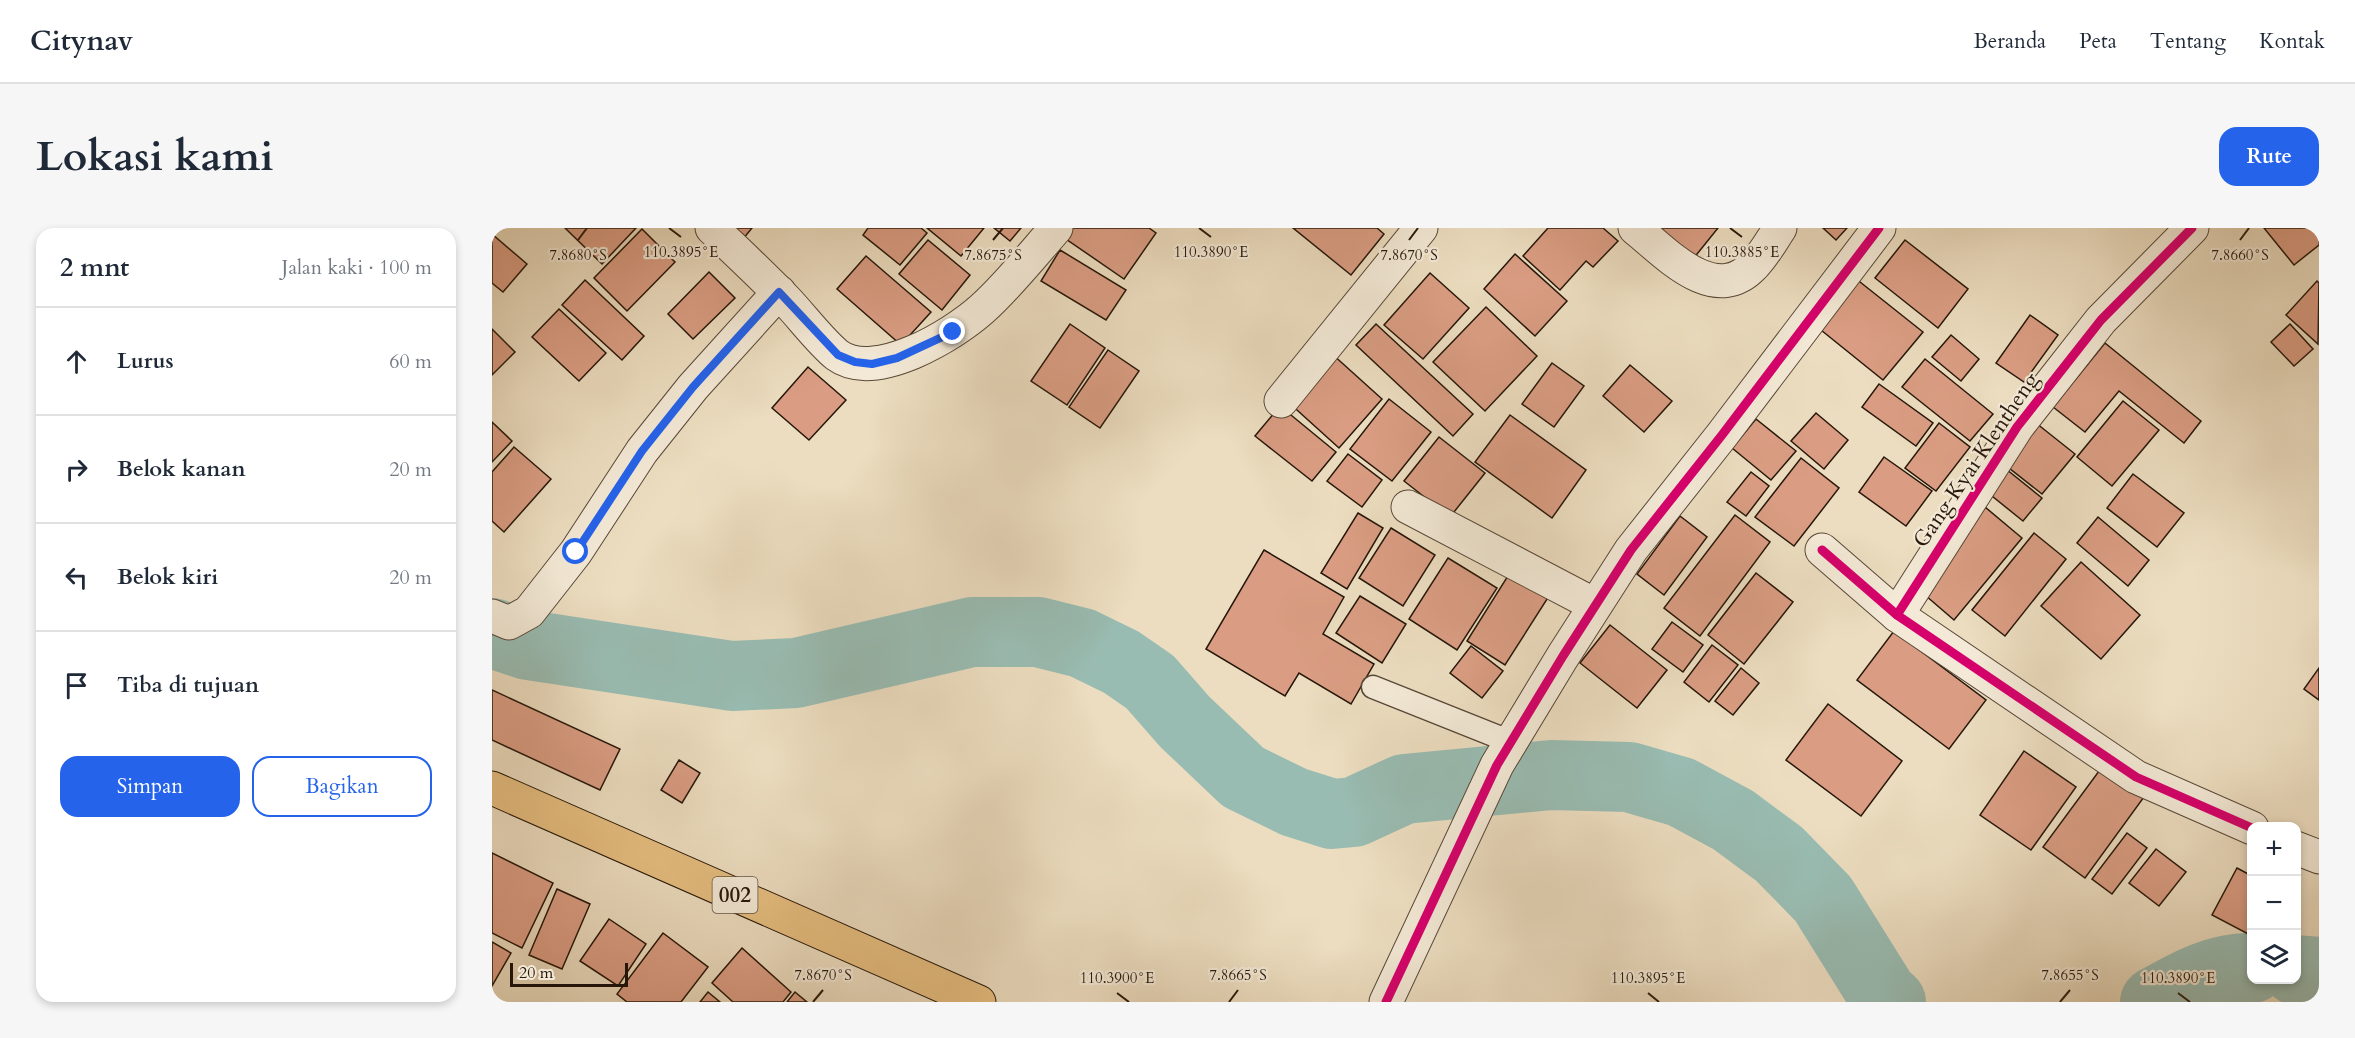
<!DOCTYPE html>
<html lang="id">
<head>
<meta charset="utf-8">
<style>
  body { margin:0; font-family:Cardo,serif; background:#f6f6f7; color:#1f2937 }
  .controls { position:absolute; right:18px; bottom:18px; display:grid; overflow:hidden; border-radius:12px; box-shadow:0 3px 9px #0003 }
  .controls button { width:54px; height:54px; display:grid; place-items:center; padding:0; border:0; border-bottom:2px solid #e0e1e3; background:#fff; color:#1f2937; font:30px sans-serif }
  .scale { position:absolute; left:18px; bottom:15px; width:118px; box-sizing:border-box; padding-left:6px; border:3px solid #26170a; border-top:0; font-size:16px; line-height:21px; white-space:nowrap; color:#26170a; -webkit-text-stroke:4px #f3e9d6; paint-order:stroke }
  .stop { position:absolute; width:18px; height:18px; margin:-14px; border:4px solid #2563eb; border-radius:50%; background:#fff }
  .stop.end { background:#2563eb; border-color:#fff; box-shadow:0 2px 6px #0008 }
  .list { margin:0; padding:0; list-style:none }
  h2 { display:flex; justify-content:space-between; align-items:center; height:78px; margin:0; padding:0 24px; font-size:26px }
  h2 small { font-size:20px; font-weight:400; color:#747a83 }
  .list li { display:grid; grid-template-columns:39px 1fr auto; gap:18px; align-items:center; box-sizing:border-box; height:108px; padding:0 24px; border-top:2px solid #e0e1e3 }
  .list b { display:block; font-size:22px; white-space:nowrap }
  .list em { font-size:20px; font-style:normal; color:#747a83 }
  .actions { display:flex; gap:12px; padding:18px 24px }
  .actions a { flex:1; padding:14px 0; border:2px solid #2563eb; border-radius:18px; text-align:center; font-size:21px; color:#2563eb }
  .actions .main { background:#2563eb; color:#fff }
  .icon { flex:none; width:33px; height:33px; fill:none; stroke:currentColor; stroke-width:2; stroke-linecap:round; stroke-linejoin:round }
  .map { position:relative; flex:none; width:1827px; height:774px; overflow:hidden; border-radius:18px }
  header { display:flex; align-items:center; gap:36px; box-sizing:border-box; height:84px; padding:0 30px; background:#fff; border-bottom:2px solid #e0e1e3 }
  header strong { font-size:28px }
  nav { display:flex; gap:33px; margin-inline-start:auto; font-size:21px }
  .intro { display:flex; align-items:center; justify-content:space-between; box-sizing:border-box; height:144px; padding:0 36px }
  h1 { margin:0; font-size:42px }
  .button { padding:15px 27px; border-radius:18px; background:#2563eb; color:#fff; font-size:21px; font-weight:700 }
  main { display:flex; gap:36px; padding:0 36px }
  aside { flex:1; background:#fff; border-radius:18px; box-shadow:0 3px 9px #0003 }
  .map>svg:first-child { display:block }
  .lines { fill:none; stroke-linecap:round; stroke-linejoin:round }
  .river { stroke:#99bcb2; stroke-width:70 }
  .building { fill:#da9d83; stroke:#26170a; stroke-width:1.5 }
  .lane-casing { stroke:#584838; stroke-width:25 }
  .street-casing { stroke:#584838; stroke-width:35 }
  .primary-casing { stroke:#26170a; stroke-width:35 }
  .lane { stroke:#f3e9d6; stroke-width:22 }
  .street { stroke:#f3e9d6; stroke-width:33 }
  .primary { stroke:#e6be80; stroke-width:33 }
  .cycleway-casing { stroke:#f3e9d6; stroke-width:13 }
  .cycleway { stroke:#d6006c; stroke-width:9 }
  .route { stroke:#2563eb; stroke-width:8 }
  .ticks { fill:none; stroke:#26170a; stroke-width:2 }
  .labels { text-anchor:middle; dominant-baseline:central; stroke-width:4.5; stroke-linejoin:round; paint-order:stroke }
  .shield { fill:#f3e9d6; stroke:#645647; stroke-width:1.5 }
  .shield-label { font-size:21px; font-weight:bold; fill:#26170a }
  .street-label { font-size:22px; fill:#26170a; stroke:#f3e9d6 }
  .ticks-label { font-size:15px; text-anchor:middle; fill:#26170a; stroke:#f3e9d6; stroke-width:4.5; stroke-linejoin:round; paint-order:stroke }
</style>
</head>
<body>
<header>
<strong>Citynav</strong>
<nav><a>Beranda</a><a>Peta</a><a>Tentang</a><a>Kontak</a></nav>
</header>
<div class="intro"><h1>Lokasi kami</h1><a class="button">Rute</a></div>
<main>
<aside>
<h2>2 mnt<small>Jalan kaki · 100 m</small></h2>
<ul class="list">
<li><svg class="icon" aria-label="ahead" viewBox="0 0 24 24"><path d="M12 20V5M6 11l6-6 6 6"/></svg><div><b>Lurus</b></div><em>60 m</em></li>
<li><svg class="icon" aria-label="right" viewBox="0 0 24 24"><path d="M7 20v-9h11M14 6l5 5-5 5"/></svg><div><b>Belok kanan</b></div><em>20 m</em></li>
<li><svg class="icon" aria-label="left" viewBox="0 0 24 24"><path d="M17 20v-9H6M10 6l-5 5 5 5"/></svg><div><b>Belok kiri</b></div><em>20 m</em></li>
<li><svg class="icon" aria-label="arrive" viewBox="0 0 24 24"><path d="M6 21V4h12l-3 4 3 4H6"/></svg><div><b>Tiba di tujuan</b></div></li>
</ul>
<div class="actions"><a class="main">Simpan</a><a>Bagikan</a></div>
</aside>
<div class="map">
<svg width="1827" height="774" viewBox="0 0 1827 774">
  <rect width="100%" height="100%" fill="#ecddc0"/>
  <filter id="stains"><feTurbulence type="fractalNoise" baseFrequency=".00333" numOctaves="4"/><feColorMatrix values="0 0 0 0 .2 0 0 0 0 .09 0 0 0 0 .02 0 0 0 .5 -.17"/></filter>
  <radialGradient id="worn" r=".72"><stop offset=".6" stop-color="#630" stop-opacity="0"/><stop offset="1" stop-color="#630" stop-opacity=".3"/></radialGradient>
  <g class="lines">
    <g class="river">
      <polyline points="0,405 36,417 240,448 304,445 480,404 546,404 590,415 629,434 658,454 693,494 751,549 802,574 840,586 862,584 912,561 1059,547 1137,549 1189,564 1241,592 1287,626 1331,671 1391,767 1399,774"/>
      <polyline points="1804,742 1827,744"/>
      <path d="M1663,774C1693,757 1724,739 1760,740"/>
    </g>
  </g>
  <g class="building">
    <polygon points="73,0 144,0 110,36"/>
    <polygon points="227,0 260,0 246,17"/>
    <polygon points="376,0 429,0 435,5 408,37 371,7"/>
    <polygon points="435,0 492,0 469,28"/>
    <polygon points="502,0 529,0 518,13"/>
    <polygon points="577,0 657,0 664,5 632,51 571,9"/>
    <polygon points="801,0 885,0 892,6 859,47"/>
    <polygon points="1056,0 1111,0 1126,13 1101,39 1094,33 1068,62 1031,28"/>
    <polygon points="1164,0 1226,0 1201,31"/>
    <polygon points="1331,0 1355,0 1344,12"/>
    <polygon points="1772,0 1827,0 1827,17 1802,37"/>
    <polygon points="150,1 183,34 135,83 102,50"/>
    <polygon points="0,6 35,36 11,64 0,55"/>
    <polygon points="436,12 478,47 450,82 407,46"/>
    <polygon points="1413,12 1476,61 1446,100 1383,50"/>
    <polygon points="568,22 634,62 614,92 549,53"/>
    <polygon points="1023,26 1075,73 1043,108 992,61"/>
    <polygon points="374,28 439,84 409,117 345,61"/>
    <polygon points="217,44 243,70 201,111 176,86"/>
    <polygon points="938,45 977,80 931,131 892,97"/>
    <polygon points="1358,46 1431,104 1391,152 1319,94"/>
    <polygon points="93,52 152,108 130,132 70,77"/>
    <polygon points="1825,53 1827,55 1826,116 1794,87"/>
    <polygon points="994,79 1045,128 993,183 941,134"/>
    <polygon points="67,81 114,125 87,153 40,109"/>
    <polygon points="1538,87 1566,107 1532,154 1504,135"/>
    <polygon points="578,96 613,120 575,177 539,153"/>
    <polygon points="884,96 981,186 961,208 864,117"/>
    <polygon points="1798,96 1821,121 1802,138 1779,114"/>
    <polygon points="0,101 23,124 0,147"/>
    <polygon points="1459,107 1487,131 1469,153 1440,129"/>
    <polygon points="1613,115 1709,193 1692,215 1627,163 1593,204 1561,179"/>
    <polygon points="616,122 647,143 608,200 577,179"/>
    <polygon points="839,125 890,171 847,220 795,173"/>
    <polygon points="1433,131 1501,186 1478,213 1410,159"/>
    <polygon points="1060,135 1092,158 1062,199 1030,176"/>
    <polygon points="1138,137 1180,173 1152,204 1111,168"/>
    <polygon points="316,139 354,172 317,212 280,180"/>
    <polygon points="1387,156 1441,195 1424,218 1370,179"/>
    <polygon points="897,171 939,204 900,253 858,221"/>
    <polygon points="1631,173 1667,202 1620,258 1585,229"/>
    <polygon points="788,178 844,224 820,253 763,208"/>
    <polygon points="1324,185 1356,212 1332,241 1299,213"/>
    <polygon points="1018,187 1094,242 1060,290 983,234"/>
    <polygon points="1264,191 1304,223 1279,252 1240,220"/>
    <polygon points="0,194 20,213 0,234"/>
    <polygon points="1447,195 1478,219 1444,263 1413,240"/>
    <polygon points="1544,195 1583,226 1550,266 1512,236"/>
    <polygon points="947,209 993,245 958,289 912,253"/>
    <polygon points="22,219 59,251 12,304 0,293 0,244"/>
    <polygon points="856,226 890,252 870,279 835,253"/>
    <polygon points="1392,229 1440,263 1414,298 1367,264"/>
    <polygon points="1309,230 1347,260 1302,318 1263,289"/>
    <polygon points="1509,237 1550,270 1531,293 1490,260"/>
    <polygon points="1259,244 1277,258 1254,288 1235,274"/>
    <polygon points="1641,246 1692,285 1665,319 1615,280"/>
    <polygon points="1493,279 1530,310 1462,392 1426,361"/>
    <polygon points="866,285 891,300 855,361 829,345"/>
    <polygon points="1243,287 1278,314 1208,408 1172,380"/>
    <polygon points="1188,288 1215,309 1172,367 1145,346"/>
    <polygon points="1606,289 1657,332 1636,358 1585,315"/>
    <polygon points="899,300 943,327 911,378 867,350"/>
    <polygon points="1542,305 1574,331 1513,408 1480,382"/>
    <polygon points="772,322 852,369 831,406 882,436 859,476 807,445 793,468 714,421"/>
    <polygon points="956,330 1005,360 965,422 917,391"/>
    <polygon points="1589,334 1648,387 1609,431 1549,378"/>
    <polygon points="1019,343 1057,368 1013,437 975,413"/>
    <polygon points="1264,345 1301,374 1252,436 1216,407"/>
    <polygon points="868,368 914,396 890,435 844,405"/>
    <polygon points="1180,394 1211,417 1191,444 1160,421"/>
    <polygon points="1118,397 1175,442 1145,480 1088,435"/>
    <polygon points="1402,403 1494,472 1457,521 1365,452"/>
    <polygon points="1220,417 1246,437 1217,474 1192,454"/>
    <polygon points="979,418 1011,443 990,470 958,445"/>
    <polygon points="1249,440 1267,455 1241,487 1223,473"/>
    <polygon points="1827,440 1827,472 1812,461"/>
    <polygon points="0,462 128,521 108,562 0,512"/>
    <polygon points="1336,476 1410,533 1369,588 1294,532"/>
    <polygon points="1532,523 1584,559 1539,622 1488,587"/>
    <polygon points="187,532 208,545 190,575 169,562"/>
    <polygon points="1610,539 1652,569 1593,650 1551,619"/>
    <polygon points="1635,605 1655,620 1620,666 1600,651"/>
    <polygon points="1664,621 1694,644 1667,678 1637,655"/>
    <polygon points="0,625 61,655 30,720 0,705"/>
    <polygon points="1745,640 1760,648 1760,708 1720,687"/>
    <polygon points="65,661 98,676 70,741 37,727"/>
    <polygon points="117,691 154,716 126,758 88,733"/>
    <polygon points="171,705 216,739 189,774 135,774 125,766"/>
    <polygon points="0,714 19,725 0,758"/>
    <polygon points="250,720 299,764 291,774 241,774 220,755"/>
    <polygon points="216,764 228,774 208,774"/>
    <polygon points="303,764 315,774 295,774"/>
  </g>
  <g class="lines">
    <g class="lane-casing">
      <polyline id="lane" points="881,459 1019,514"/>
    </g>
    <g class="street-casing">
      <g id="street">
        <path d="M220,0C245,24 271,48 295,73C310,89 329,114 345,127C383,155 461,107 490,81C514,60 542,25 564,0"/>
        <path d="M1143,0C1173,24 1222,79 1261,38C1272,27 1280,12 1288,0"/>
        <polyline points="789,173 929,0"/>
        <polyline points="916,279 1103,377"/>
        <polyline points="1330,322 1405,387 1644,549 1760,600"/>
        <polyline points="1405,387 1525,199 1609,92 1700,0"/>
        <polyline points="0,388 17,395 37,384 84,324 150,223 201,159 287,64"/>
        <polyline points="1804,620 1827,629"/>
        <polyline points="894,774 1005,537 1071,428 1139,322 1230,207 1387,0"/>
      </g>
    </g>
    <g class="primary-casing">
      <polyline id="primary" points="0,560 487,774"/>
    </g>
    <use href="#lane" class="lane"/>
    <use href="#street" class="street"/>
    <use href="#primary" class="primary"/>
    <g class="cycleway-casing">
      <g id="cycleway">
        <polyline points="1330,322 1405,387 1644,549 1760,600"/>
        <polyline points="1405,387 1525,199 1609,92 1700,0"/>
        <polyline points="894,774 1005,537 1071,428 1139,322 1230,207 1387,0"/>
      </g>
    </g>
    <use href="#cycleway" class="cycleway"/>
  </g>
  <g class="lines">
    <polyline class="route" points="84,324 150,223 201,159 287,64 346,127 363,134 380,136 405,130 461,104"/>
  </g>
  <path class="ticks" d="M177,0L189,9M707,0L719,9M1238,0L1250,9M86,12L95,0M501,12L511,0M917,12L926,0M1748,12L1757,0M625,765L637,774M1156,765L1167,774M1686,765L1698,774M321,774L331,762M737,774L746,762M1568,774L1578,762"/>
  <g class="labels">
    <rect class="shield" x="220.5" y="649" width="45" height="36" rx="4.5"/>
    <g class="shield-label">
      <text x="243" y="667">002</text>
    </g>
    <g class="street-label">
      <text transform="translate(1484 232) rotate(-56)">Gang Kyai Klentheng</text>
    </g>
  </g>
  <g class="ticks-label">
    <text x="189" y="29">110.3895°E</text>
    <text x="719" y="29">110.3890°E</text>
    <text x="1250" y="29">110.3885°E</text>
    <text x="501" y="32">7.8675°S</text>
    <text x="917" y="32">7.8670°S</text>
    <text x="1748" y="32">7.8660°S</text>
    <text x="86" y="32">7.8680°S</text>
    <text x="331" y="752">7.8670°S</text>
    <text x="746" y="752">7.8665°S</text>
    <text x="1578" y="752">7.8655°S</text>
    <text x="625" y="755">110.3900°E</text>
    <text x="1156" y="755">110.3895°E</text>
    <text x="1686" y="755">110.3890°E</text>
  </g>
  <rect width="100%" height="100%" filter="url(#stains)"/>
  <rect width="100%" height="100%" fill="url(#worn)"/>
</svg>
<div class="controls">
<button>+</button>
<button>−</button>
<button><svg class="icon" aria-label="layers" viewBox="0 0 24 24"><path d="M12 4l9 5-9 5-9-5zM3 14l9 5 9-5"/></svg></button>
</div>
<div class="scale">20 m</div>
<div class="stop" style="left:84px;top:324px"></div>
<div class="stop end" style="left:461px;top:104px"></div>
</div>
</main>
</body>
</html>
